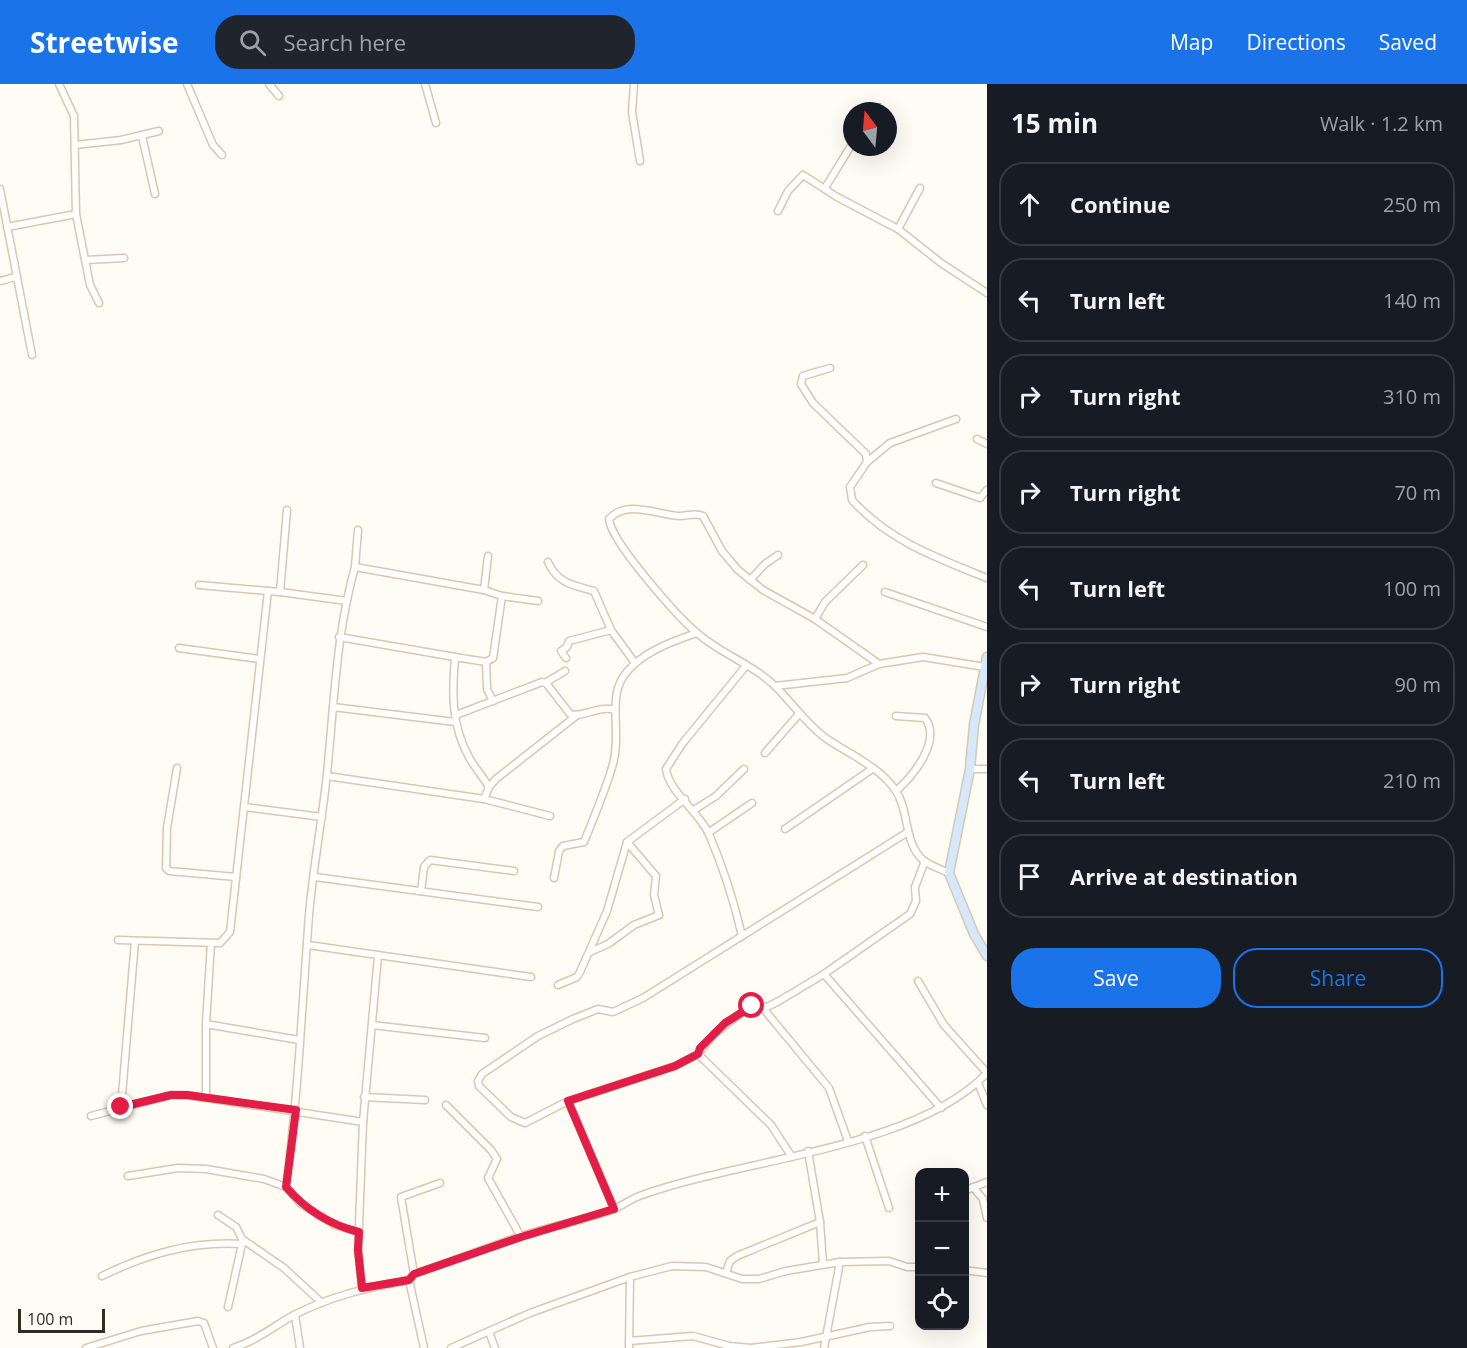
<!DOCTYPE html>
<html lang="en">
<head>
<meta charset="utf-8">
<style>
  body { margin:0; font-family:"Open Sans",sans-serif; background:#20242c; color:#f1f3f6 }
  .controls { position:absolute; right:18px; bottom:18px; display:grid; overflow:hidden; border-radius:12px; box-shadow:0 6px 24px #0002 }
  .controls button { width:54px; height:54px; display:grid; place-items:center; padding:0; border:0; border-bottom:2px solid #363941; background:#171b24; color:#f1f3f6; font:30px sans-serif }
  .compass { position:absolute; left:843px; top:18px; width:54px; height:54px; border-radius:50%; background:#171b24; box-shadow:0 6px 24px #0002; rotate:344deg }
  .scale { position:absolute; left:18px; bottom:15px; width:87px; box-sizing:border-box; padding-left:6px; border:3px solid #332b21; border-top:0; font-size:16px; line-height:21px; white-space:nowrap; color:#332b21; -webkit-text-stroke:4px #fffbf5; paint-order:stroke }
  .stop { position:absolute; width:18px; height:18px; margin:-14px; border:4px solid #e11d48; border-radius:50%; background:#fff }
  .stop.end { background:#e11d48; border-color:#fff; box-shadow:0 2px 6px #0008 }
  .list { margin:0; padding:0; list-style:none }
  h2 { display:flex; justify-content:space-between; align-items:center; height:78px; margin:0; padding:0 24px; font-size:26px }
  h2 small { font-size:20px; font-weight:400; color:#9ea1a6 }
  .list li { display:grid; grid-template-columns:39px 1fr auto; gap:18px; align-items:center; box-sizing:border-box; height:84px; margin:0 12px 12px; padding:0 12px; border:2px solid #363941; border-radius:24px }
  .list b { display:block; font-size:22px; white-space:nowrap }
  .list em { font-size:20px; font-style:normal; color:#9ea1a6 }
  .actions { display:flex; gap:12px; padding:18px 24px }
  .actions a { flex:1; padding:14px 0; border:2px solid #1a73e8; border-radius:24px; text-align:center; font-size:21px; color:#1a73e8 }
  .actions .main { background:#1a73e8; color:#fff }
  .icon { flex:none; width:33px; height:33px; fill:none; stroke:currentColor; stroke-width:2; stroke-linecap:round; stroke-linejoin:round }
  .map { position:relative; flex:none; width:987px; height:1264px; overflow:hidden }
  header { display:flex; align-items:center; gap:36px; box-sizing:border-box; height:84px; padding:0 30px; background:#1a73e8; color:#fff }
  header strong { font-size:28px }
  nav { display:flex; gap:33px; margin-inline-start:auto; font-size:21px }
  .search { width:420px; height:54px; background:#20242c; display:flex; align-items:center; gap:15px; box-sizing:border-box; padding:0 21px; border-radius:24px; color:#9ea1a6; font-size:22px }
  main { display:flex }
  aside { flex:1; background:#171b24 }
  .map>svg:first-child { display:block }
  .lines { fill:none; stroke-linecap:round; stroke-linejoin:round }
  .street-casing { stroke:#dbc7ab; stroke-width:9 }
  .secondary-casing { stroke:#dbc7ab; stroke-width:11 }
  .street { stroke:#fff; stroke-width:6 }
  .secondary { stroke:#d4e8fe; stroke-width:8 }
  .route { stroke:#e11d48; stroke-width:8 }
</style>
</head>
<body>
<header>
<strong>Streetwise</strong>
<div class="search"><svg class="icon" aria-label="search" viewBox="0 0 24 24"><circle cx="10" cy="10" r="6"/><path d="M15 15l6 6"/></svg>Search here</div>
<nav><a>Map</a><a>Directions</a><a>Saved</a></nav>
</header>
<main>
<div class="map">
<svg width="987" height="1264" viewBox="0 0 987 1264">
  <rect width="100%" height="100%" fill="#fffbf5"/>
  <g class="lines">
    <g class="street-casing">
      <g id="street">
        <polyline points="59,0 74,32 76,130 90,201 99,219"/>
        <polyline points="187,0 213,61 222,71"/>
        <polyline points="269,0 279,12"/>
        <polyline points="425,0 436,39"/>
        <polyline points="634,0 632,28 640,77"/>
        <polyline points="142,52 155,110"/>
        <polyline points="75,61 121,56 159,47"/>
        <polyline points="825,104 852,60"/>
        <polyline points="0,105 32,271"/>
        <polyline points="778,127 788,107 803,91 837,113 898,145 941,179 987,209"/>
        <polyline points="7,143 76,130"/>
        <polyline points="898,145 920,104"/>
        <polyline points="86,176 124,174"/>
        <polyline points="0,197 16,193"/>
        <path d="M830,284L803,292L801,300L813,319L866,370L867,378L850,403L852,416C889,457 937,474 987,494"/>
        <polyline points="977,355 987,360"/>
        <polyline points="867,378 890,359 956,335"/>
        <polyline points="936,399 980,414 987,406"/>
        <path d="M548,478C558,500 573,501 594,507L611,546L635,579"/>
        <polyline points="355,483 358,446"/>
        <polyline points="750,496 765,480 778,471"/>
        <polyline points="199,501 280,508 347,517"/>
        <polyline points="484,506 488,472"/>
        <polyline points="280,508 287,426"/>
        <polyline points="885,508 987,543"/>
        <polyline points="502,512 538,517"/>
        <polyline points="815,535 825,518 863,481"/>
        <polyline points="339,553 455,573"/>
        <polyline points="179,564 259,575"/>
        <polyline points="566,574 561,567 567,563 569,557 611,546"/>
        <polyline points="486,578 487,605 493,617"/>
        <path d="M879,580L815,535L763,506L738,486L722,467L703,432C695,428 688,432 679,432C657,431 627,415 609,435C611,458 678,533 697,549C721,570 754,581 776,603C793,620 807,641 827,655C849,670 880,683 896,707C910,728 903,759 924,777C931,782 941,785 949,789"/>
        <polyline points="545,599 565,587"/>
        <polyline points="775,602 847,594 879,580 923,573 985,583"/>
        <polyline points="333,623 455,638"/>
        <path d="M456,631L542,598L546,599L570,630C583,634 598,621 615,626"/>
        <polyline points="765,669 799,630"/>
        <polyline points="177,684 167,744 166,784 169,787 236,793"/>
        <polyline points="970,685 987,685"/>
        <polyline points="327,692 484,715 489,703 496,695 576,632"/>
        <path d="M896,707C913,692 942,657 925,634L896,632"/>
        <polyline points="484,715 550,732"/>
        <polyline points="245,723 322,733"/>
        <polyline points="694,726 716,712 744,685"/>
        <polyline points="785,745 872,685"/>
        <polyline points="908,748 643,914 613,928 598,925 573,935 538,952 482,990 478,997 479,1002 511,1033 525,1039 568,1017 675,982 698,970 714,950 745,926 755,921 767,923 779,917 824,890 910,830 916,817 915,803 925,777"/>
        <polyline points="708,749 752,719"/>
        <polyline points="315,793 538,823"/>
        <path d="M554,794L559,767L563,762L584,758C594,733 606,705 613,680C619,658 614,637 616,615C618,577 666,559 697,549"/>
        <polyline points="421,807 424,783 430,776 514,787"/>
        <path d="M742,852C734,817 723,783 709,750C699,728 669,708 666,685L682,660L745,583"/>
        <polyline points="118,856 220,859 230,848 268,507"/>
        <polyline points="211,859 206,940 299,956"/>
        <polyline points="308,861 531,893"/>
        <polyline points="590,868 608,860 634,841 659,831 654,811 656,792 627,758"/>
        <polyline points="824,890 941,1024"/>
        <polyline points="918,897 944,941 987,989"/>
        <polyline points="558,901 577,893 580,888 607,827 627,758 685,715"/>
        <polyline points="762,923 829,1004 848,1057"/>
        <polyline points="372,941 485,954"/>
        <polyline points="698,970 771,1041 792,1073"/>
        <polyline points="978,999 987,1021"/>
        <polyline points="206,1012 206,940"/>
        <polyline points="364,1013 425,1016"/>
        <polyline points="568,1017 614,1125"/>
        <polyline points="446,1021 491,1066 497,1075 488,1094 521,1153"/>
        <polyline points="121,1023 135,857"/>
        <polyline points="91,1032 171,1011 187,1011 363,1038"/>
        <polyline points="865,1052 889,1124"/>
        <polyline points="808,1067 820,1138 823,1180"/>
        <polyline points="128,1092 178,1084 206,1085 264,1095 286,1103 301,1120 335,1141 359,1148"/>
        <path d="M286,1103C298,1013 302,922 309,831C313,784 322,737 327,690C334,621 336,550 355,483L484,506L502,512L493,574L486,578L455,573C452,609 451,642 470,675C476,685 483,693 489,703"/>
        <polyline points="973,1103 983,1115 987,1134"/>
        <polyline points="964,1107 987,1098"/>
        <polyline points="218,1131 236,1143 242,1155 284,1184 322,1219"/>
        <polyline points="964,1186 987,1189"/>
        <polyline points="726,1189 730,1177 737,1172 820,1138"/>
        <polyline points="414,1190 401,1113 440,1099"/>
        <path d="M102,1192C147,1170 191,1157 242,1160V1155"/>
        <polyline points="409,1196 424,1264"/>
        <polyline points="362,1205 358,1166 363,1038 378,872"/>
        <polyline points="228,1223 242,1160"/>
        <polyline points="295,1231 300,1264"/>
        <polyline points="489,1248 495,1264"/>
        <polyline points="629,1257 693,1252 729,1262 751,1264 801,1258 870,1243 890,1242"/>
        <polyline points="86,1264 141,1247 198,1237 204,1239 213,1264"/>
        <path d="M233,1264C256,1257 274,1242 294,1231C331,1212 369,1203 409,1196L414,1190C450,1178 486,1164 522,1152C552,1142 584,1136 614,1125C624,1121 632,1114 642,1111C740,1075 915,1065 987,989"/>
        <polyline points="451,1264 530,1229 630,1193 672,1182 706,1183 742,1195 759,1195 786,1187 840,1178 889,1177 907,1183 920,1183"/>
        <polyline points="629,1264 630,1193"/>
        <polyline points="824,1264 840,1178"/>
      </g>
    </g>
    <g class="secondary-casing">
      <polyline id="secondary" points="987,573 974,641 970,685 949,789 974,850 987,872"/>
    </g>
    <use href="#street" class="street"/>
    <use href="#secondary" class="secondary"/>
  </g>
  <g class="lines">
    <path class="route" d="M121,1023L171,1011H187L296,1026L286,1103C306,1126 330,1141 359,1148L358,1166L362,1204L409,1196L414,1190L521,1153L614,1125L568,1017L675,982L698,970L700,964L725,939L752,922"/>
  </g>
</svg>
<div class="controls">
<button>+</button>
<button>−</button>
<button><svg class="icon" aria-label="locate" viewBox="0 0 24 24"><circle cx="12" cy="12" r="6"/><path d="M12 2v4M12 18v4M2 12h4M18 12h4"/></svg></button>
</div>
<svg class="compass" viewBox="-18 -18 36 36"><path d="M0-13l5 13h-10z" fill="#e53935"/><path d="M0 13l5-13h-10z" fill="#9ea1a6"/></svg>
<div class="scale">100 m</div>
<div class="stop" style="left:752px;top:922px"></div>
<div class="stop end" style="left:121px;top:1023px"></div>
</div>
<aside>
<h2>15 min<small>Walk · 1.2 km</small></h2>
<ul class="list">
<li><svg class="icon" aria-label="ahead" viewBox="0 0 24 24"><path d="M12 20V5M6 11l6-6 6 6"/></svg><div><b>Continue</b></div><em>250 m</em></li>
<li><svg class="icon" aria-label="left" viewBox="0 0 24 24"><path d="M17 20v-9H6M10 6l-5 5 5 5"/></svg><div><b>Turn left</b></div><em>140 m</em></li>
<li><svg class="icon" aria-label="right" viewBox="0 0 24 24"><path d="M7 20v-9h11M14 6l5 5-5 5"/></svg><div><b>Turn right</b></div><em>310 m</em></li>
<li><svg class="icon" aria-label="right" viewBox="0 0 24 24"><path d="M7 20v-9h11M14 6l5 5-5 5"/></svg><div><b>Turn right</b></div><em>70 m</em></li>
<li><svg class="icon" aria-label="left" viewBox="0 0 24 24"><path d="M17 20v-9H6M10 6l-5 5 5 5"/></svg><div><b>Turn left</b></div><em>100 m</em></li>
<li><svg class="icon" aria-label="right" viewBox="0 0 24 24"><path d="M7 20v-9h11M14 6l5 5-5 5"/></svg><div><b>Turn right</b></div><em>90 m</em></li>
<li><svg class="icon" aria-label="left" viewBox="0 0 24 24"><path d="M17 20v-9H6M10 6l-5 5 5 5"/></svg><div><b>Turn left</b></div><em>210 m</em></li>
<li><svg class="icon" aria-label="arrive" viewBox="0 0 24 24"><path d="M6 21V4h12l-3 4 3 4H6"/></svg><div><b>Arrive at destination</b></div></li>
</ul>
<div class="actions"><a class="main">Save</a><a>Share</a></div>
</aside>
</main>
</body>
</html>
